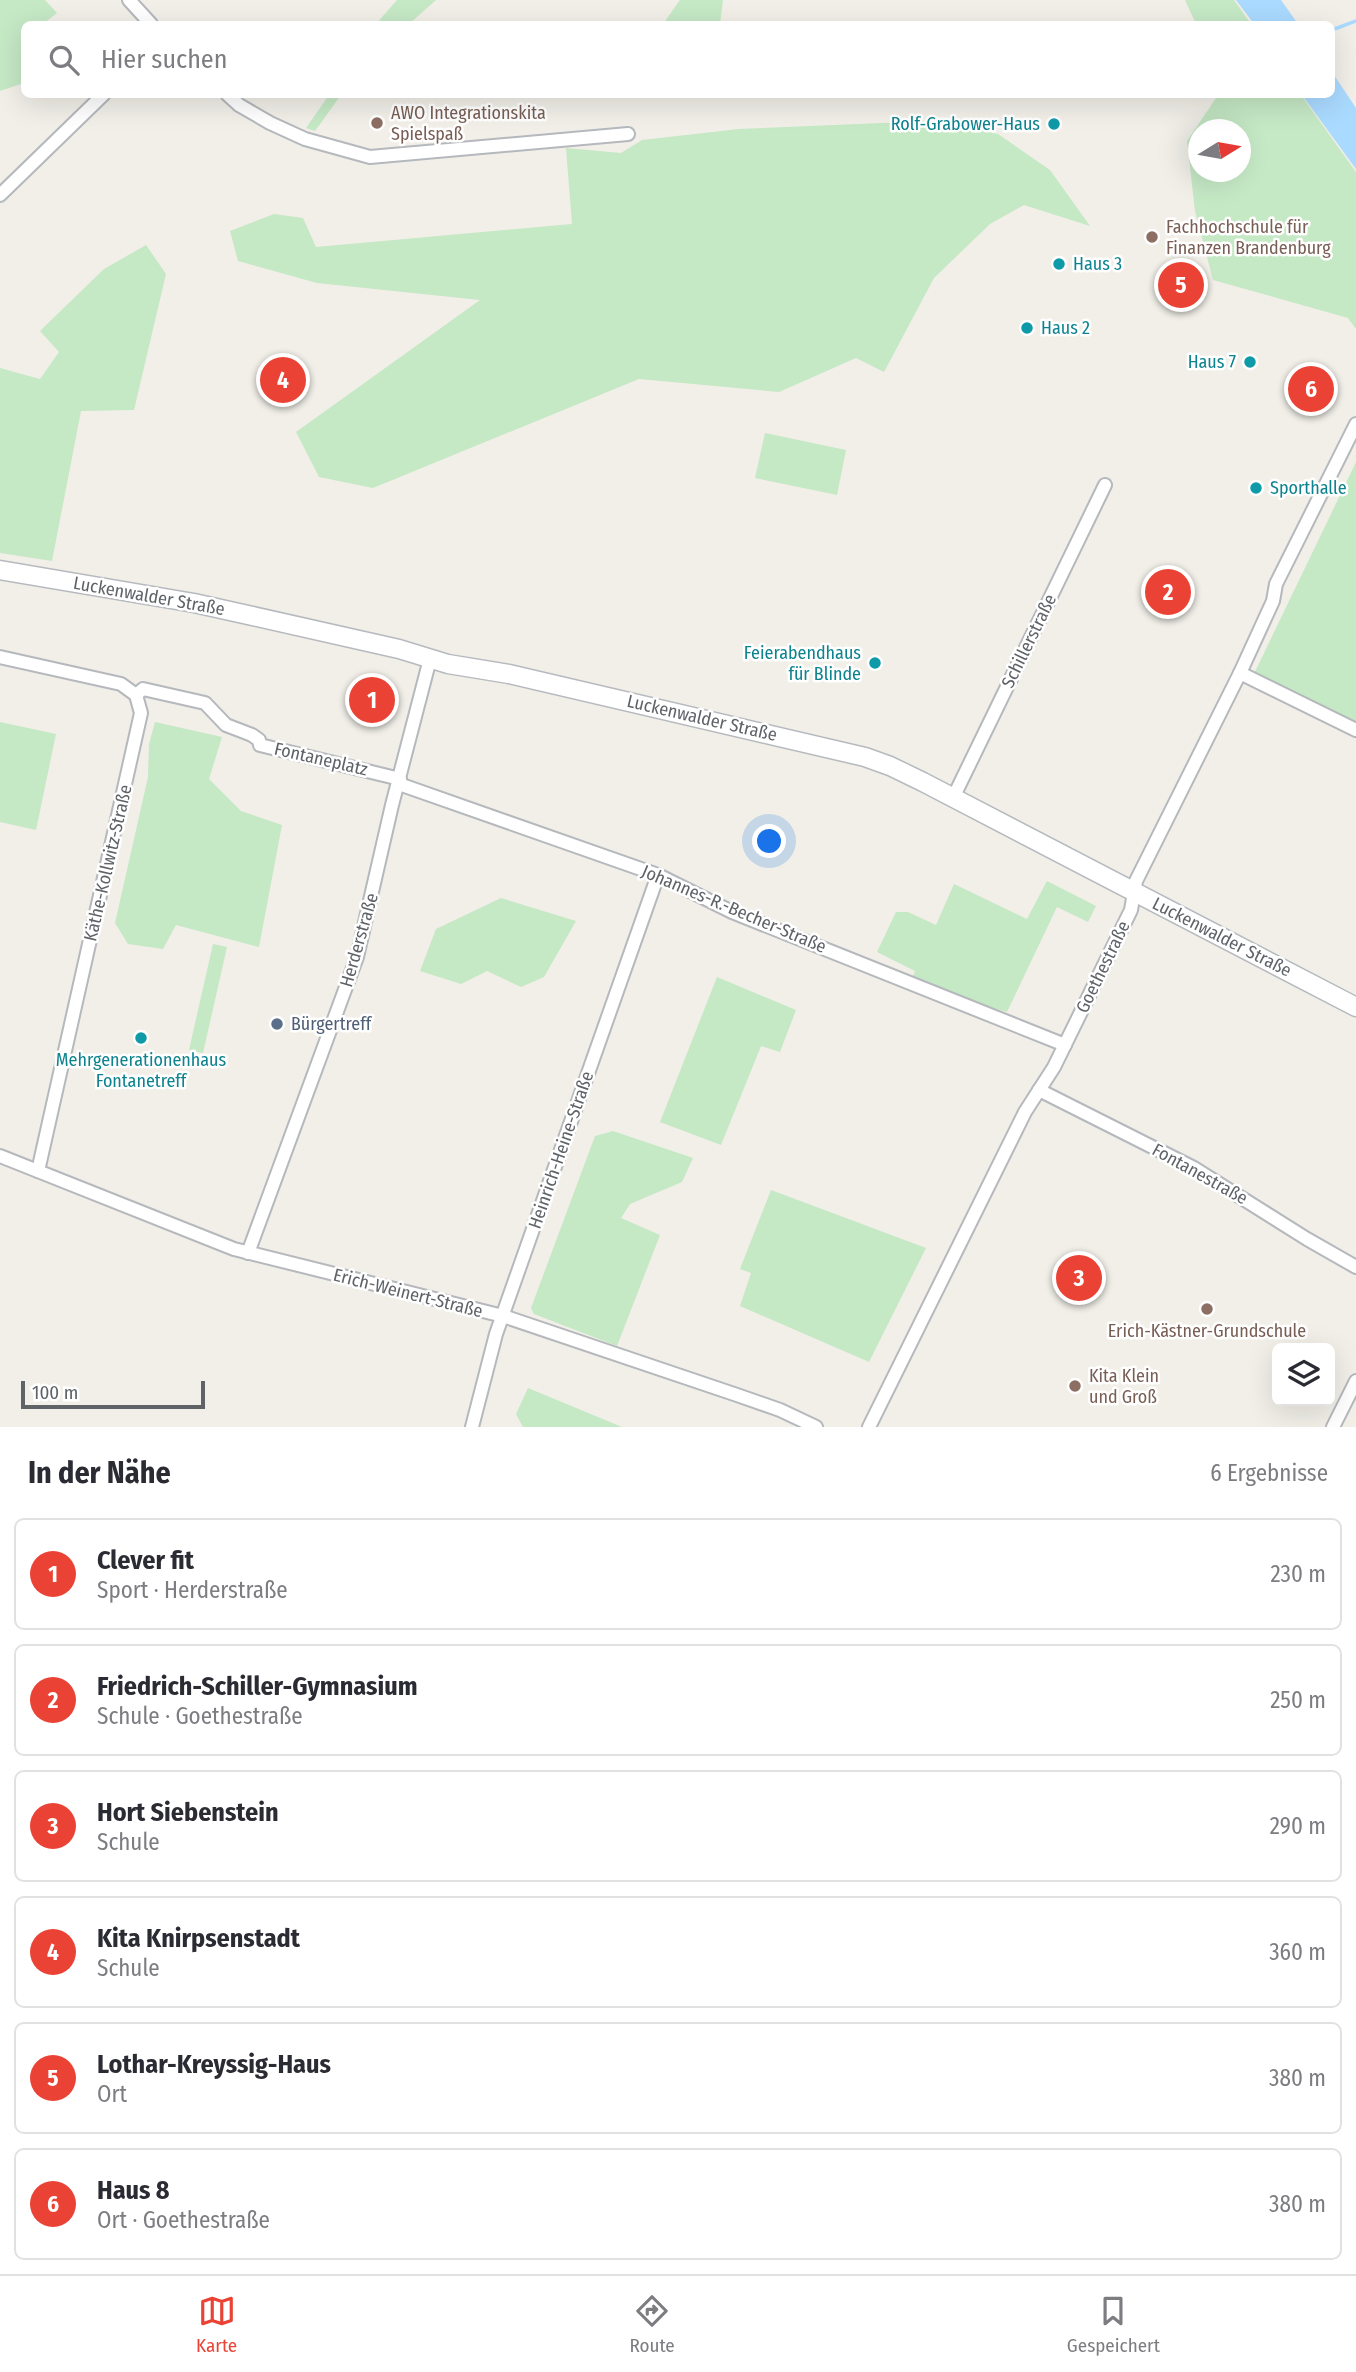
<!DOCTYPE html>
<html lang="de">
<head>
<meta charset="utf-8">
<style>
  body { margin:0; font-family:"Fira Sans Condensed",sans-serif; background:#f7f7f7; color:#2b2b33 }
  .controls { position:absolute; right:21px; bottom:21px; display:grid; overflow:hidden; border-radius:10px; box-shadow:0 7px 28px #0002 }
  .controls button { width:63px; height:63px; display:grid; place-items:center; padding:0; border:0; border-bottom:2px solid #e1e1e2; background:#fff; color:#2b2b33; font:35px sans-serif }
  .compass { position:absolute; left:1188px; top:119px; width:63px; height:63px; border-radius:50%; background:#fff; box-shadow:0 7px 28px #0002; rotate:79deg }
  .scale { position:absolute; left:21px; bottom:18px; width:184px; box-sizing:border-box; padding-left:7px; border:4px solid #5f6368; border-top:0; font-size:19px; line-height:24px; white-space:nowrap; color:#5f6368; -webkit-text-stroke:5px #fff; paint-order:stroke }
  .you { position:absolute; left:770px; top:842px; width:24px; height:24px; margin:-18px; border:5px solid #fff; border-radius:50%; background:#1a73e8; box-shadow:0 0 0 10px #1a73e833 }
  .badge { display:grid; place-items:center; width:46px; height:46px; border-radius:50%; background:#ea4335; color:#fff; font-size:23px; font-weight:700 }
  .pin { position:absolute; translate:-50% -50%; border:4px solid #fff; box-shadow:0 2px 7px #0006 }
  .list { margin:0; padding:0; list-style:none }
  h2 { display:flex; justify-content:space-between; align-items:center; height:91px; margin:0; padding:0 28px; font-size:30px }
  h2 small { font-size:23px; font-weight:400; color:#7c7c81 }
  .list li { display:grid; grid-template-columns:46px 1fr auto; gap:21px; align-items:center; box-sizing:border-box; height:112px; margin:0 14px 14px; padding:0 14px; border:2px solid #e1e1e2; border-radius:10px }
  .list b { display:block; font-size:26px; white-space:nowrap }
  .list p { margin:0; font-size:23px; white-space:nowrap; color:#7c7c81 }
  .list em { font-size:23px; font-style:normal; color:#7c7c81 }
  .icon { flex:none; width:38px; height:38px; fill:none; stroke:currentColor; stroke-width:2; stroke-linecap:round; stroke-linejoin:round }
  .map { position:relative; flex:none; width:1356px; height:1427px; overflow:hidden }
  .search { position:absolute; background:#fff; box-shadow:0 7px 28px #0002; left:21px; right:21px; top:21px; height:77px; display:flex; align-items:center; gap:18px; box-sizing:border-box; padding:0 24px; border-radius:10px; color:#7c7c81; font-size:26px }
  .sheet { height:847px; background:#fff }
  nav { display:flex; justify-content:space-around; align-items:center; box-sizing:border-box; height:98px; border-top:2px solid #e1e1e2; background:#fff; font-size:19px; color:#7c7c81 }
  nav a { display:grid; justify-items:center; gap:4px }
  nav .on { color:#ea4335 }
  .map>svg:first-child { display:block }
  .green { fill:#c5e8c5; fill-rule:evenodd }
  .water { fill:#aadaff }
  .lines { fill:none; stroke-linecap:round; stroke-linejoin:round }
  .stream { stroke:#aadaff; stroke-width:3.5 }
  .street-casing { stroke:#b5b8bc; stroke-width:16 }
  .secondary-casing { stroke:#b6babf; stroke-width:21 }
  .street { stroke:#fff; stroke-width:12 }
  .secondary { stroke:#fff; stroke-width:18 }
  .education-dot { fill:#8d6e63; stroke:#fff; stroke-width:2.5 }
  .culture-dot { fill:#0f9aa8; stroke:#fff; stroke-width:2.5 }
  .service-dot { fill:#5c6f8a; stroke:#fff; stroke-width:2.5 }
  .labels { text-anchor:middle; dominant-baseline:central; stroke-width:5; stroke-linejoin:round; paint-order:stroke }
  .education-label { font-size:18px; fill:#785e54; stroke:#fff; text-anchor:start }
  .culture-label { font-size:18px; fill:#0d838f; stroke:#fff; text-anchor:end }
  .street-label { font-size:18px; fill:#5f6368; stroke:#fff }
  .service-label { font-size:18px; fill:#4e5e75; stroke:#fff; text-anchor:start }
</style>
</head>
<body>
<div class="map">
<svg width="1356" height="1427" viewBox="0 0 1356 1427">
  <rect width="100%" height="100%" fill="#f1efe8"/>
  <g class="green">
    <polygon points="0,0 45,0 57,13 43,24 24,24 24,83 0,91"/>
    <polygon points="397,0 436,0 409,24 376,24"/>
    <polygon points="680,0 723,0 720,24 663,24"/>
    <polygon points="1185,0 1234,0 1251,24 1196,24"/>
    <polygon points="329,95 341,95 315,131 306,128"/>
    <path d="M1218,95H1301L1356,172V329L1348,318L1213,280L1195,211L1187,141ZM1198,130H1240V172H1198Z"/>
    <polygon points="931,121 998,134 1050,170 1090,226 1024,205 990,224 934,278 884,372 856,358 779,392 639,379 373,488 319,477 296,432 480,300 317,283 238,261 230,231 274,214 303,218 316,247 572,224 566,148 621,153 642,140 739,129"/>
    <polygon points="146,245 166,274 134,410 81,411 52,561 0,553 0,368 40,379 59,352 40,331 104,269"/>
    <polygon points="765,433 846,450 837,495 755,478"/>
    <polygon points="1356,462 1356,728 1252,678"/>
    <polygon points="0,722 56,734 36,830 0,822"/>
    <polygon points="155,722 222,737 209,779 241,811 282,825 259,947 176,925 163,949 128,944 115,923 148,777 149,744"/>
    <polygon points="1047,881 1096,906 1088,922 1057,907 1007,1012 910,984 915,971 877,952 896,912 908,912 936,925 954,884 1027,919"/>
    <polygon points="501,898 576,921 544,977 521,987 487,971 461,984 420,971 436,929"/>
    <polygon points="213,944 227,947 203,1053 189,1050"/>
    <polygon points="717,977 796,1010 780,1052 761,1046 721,1145 660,1122"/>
    <polygon points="613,1131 693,1158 682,1182 630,1204 621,1218 660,1235 617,1346 534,1314 531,1308 595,1136"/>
    <polygon points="771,1190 926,1248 869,1362 740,1306 751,1273 740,1269"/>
    <polygon points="528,1388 622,1427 624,1427 523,1427 516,1414"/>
  </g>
  <g class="water">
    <polygon points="1236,0 1281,0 1298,24 1254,24"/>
    <polygon points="1332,72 1356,108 1356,169 1302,95 1332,94"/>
  </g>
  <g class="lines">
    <polyline class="stream" points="1332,30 1356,21"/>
    <g class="street-casing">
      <g id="street">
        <polyline points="129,0 151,24"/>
        <polyline points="227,94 239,105 270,123 305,139 370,157 628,134"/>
        <polyline points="0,195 104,94"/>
        <polyline points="0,657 121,684 136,695 141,713 38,1171"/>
        <polyline points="1240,673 1356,730"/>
        <polyline points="136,695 143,689 205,703 226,725 252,735 259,740 260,745 400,779"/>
        <polyline points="399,784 658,875 732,912 1065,1045"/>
        <polyline points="953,798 1105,485"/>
        <polyline points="1039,1090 1194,1168 1307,1239 1356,1267"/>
        <polyline points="0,1156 234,1249 503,1316 737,1395 780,1410 816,1427"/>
        <polyline points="248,1253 357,957 392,805 430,659"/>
        <polyline points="472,1427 496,1334 658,875"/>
        <polyline points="869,1427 1025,1112 1054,1067 1131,910 1136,881 1240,673 1273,601 1276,584 1356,424"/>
        <polyline points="1333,1427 1356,1381"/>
      </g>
    </g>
    <g class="secondary-casing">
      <polyline id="secondary" points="0,570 194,603 248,615 399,649 448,664 509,674 865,757 890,766 923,782 1356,1007"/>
    </g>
    <use href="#street" class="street"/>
    <use href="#secondary" class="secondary"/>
  </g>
  <g class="education-dot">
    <circle cx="377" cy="123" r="7"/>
    <circle cx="1152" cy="237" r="7"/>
    <circle cx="1207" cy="1309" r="7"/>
    <circle cx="1075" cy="1386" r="7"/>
  </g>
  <g class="culture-dot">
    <circle cx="1054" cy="124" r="7"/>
    <circle cx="1059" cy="264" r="7"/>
    <circle cx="1027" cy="328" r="7"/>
    <circle cx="1250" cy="362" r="7"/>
    <circle cx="1256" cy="488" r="7"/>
    <circle cx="875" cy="663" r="7"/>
    <circle cx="141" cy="1038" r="7"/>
  </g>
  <circle class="service-dot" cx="277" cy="1024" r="7"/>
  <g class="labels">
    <g class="education-label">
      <text x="391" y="113">AWO Integrationskita<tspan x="391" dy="21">Spielspaß</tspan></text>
      <text x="1166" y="227">Fachhochschule für<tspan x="1166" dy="21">Finanzen Brandenburg</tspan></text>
      <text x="1207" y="1331" text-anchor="middle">Erich-Kästner-Grundschule</text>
      <text x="1089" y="1376">Kita Klein<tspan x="1089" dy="21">und Groß</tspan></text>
    </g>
    <g class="culture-label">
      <text x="1040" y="124">Rolf-Grabower-Haus</text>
      <text x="1073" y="264" text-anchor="start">Haus 3</text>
      <text x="1041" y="328" text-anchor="start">Haus 2</text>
      <text x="1236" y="362">Haus 7</text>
      <text x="1270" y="488" text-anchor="start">Sporthalle</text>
      <text x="861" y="653">Feierabendhaus<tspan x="861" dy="21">für Blinde</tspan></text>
      <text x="141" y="1060" text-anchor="middle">Mehrgenerationenhaus<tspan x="141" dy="21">Fontanetreff</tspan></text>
    </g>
    <g class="street-label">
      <text transform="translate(149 596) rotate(10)">Luckenwalder Straße</text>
      <text transform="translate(1029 641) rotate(-64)">Schillerstraße</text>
      <text transform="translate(702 718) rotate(13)">Luckenwalder Straße</text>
      <text transform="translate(321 759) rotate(13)">Fontaneplatz</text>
      <text transform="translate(108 863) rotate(-77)">Käthe-Kollwitz-Straße</text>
      <text transform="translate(734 909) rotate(23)">Johannes-R.-Becher-Straße</text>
      <text transform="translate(1222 937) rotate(27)">Luckenwalder Straße</text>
      <text transform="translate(359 940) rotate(-74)">Herderstraße</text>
      <text transform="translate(1103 967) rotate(-64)">Goethestraße</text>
      <text transform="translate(561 1150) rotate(-71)">Heinrich-Heine-Straße</text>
      <text transform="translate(1200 1174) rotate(29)">Fontanestraße</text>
      <text transform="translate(408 1293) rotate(14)">Erich-Weinert-Straße</text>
    </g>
    <g class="service-label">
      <text x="291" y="1024">Bürgertreff</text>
    </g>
  </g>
</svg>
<div class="controls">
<button><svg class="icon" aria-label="layers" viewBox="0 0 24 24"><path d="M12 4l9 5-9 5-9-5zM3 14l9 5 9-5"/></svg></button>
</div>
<svg class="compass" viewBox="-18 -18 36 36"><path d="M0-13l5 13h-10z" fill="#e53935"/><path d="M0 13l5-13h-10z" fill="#7c7c81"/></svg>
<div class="scale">100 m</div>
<div class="you"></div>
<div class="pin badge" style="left:372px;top:700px">1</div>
<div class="pin badge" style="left:1168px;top:592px">2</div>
<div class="pin badge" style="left:1079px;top:1278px">3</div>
<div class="pin badge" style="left:283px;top:380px">4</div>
<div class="pin badge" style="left:1181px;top:285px">5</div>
<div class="pin badge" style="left:1311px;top:389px">6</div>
<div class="search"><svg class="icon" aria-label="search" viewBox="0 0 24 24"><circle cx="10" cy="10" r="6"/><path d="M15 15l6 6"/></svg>Hier suchen</div>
</div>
<section class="sheet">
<h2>In der Nähe<small>6 Ergebnisse</small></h2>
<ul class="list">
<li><span class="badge">1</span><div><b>Clever fit</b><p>Sport · Herderstraße</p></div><em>230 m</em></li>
<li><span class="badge">2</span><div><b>Friedrich-Schiller-Gymnasium</b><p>Schule · Goethestraße</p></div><em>250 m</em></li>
<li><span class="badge">3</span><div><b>Hort Siebenstein</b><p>Schule</p></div><em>290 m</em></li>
<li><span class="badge">4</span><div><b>Kita Knirpsenstadt</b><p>Schule</p></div><em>360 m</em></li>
<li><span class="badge">5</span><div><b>Lothar-Kreyssig-Haus</b><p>Ort</p></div><em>380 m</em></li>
<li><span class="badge">6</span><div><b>Haus 8</b><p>Ort · Goethestraße</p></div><em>380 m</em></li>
</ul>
</section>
<nav>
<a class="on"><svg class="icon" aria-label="map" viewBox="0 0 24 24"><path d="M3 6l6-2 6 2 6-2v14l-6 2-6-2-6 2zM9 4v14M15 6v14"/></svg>Karte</a>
<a><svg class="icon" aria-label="directions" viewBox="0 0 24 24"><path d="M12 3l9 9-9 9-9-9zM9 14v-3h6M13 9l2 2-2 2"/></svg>Route</a>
<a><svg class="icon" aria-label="saved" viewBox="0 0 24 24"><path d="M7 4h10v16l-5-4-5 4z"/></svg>Gespeichert</a>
</nav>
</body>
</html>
